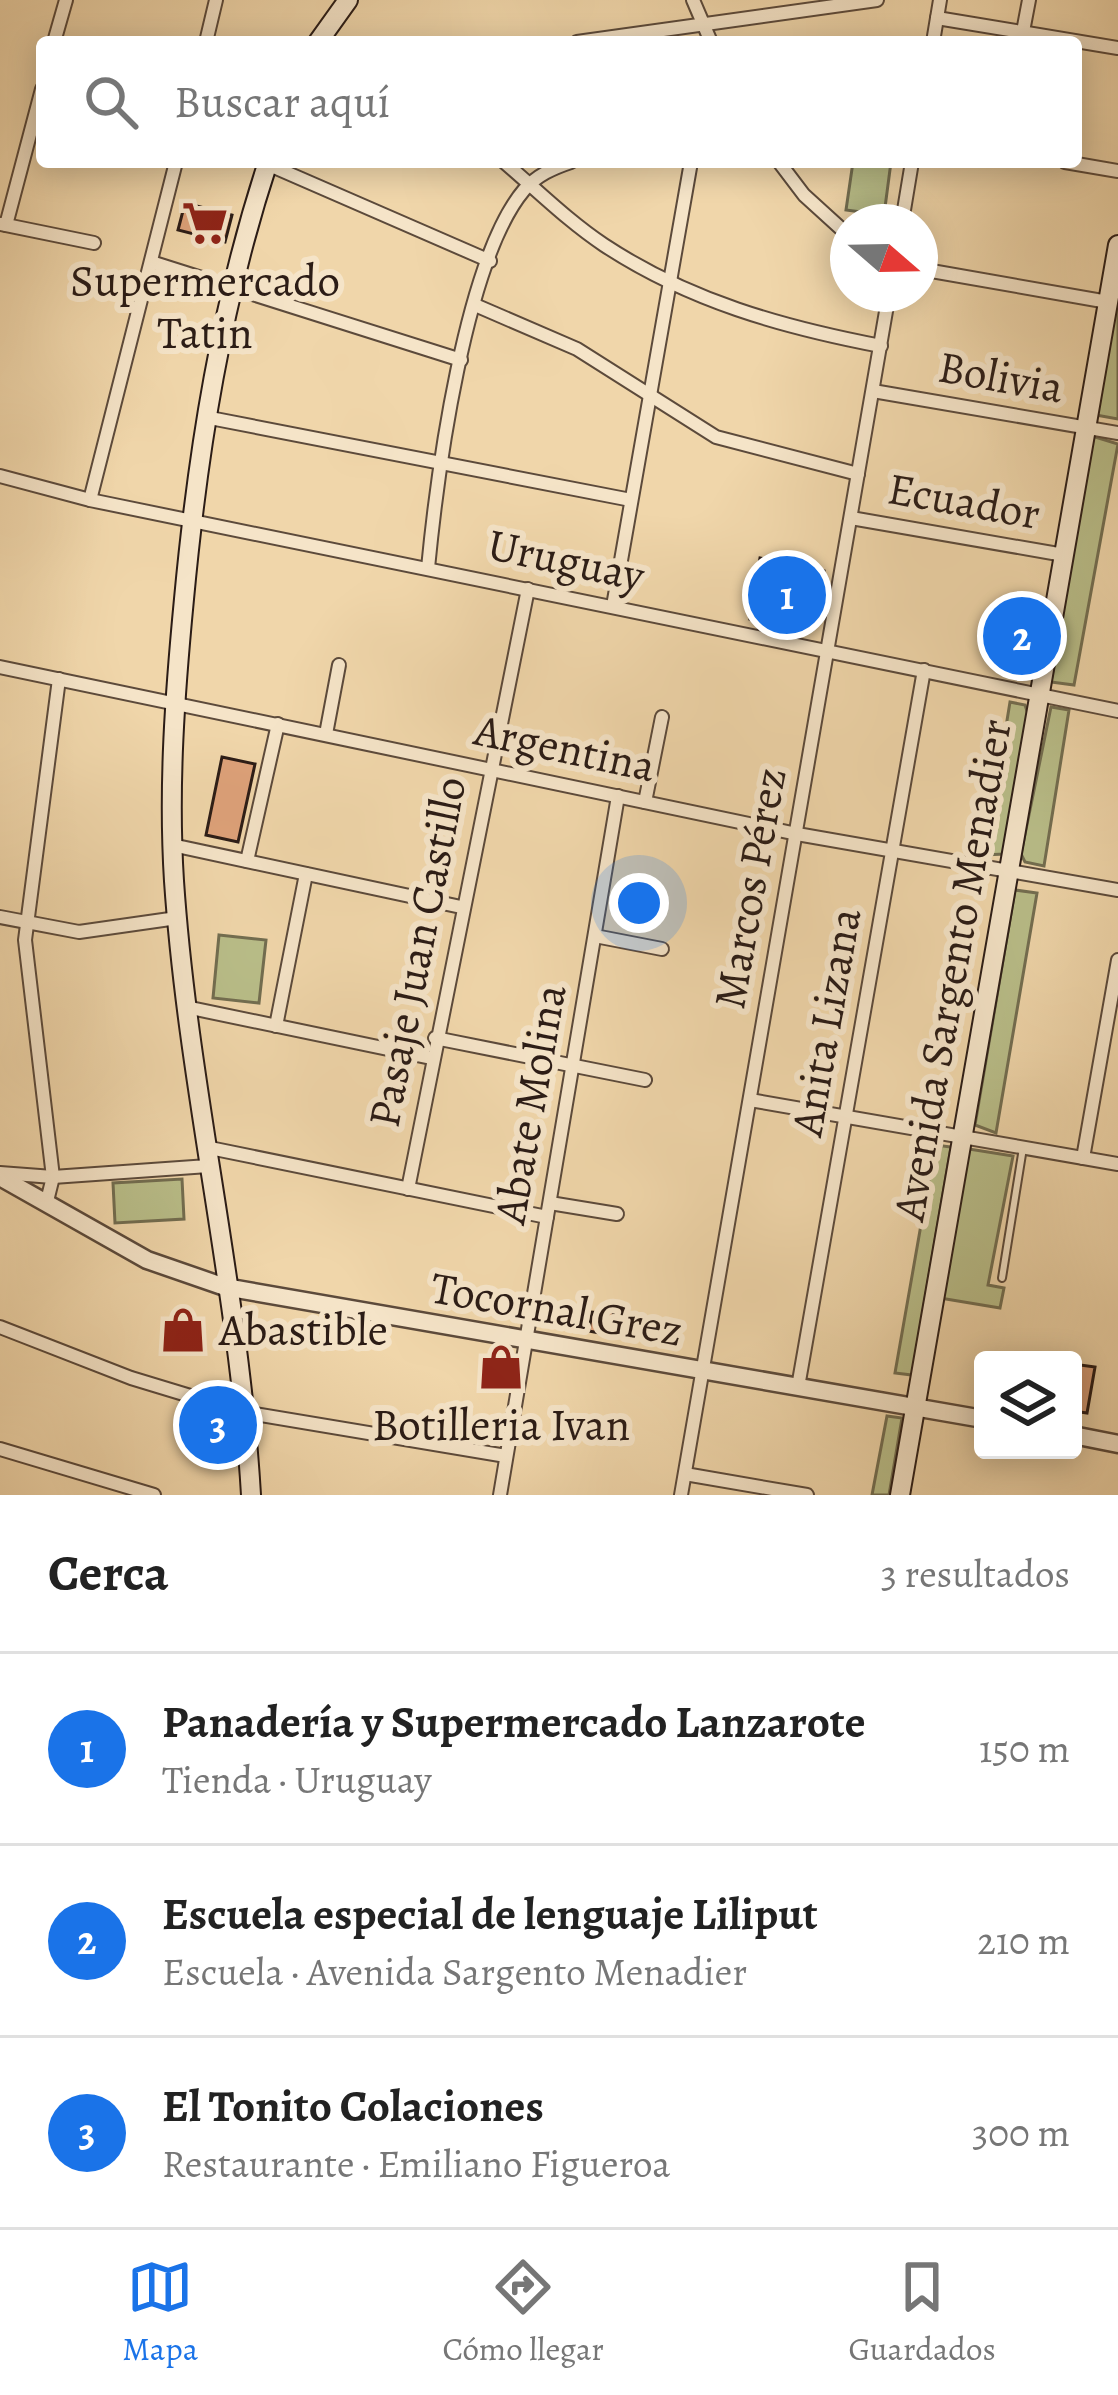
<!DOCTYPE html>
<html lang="es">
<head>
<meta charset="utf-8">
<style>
  body { margin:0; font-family:Alegreya,serif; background:#f2f2f2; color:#222 }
  .controls { position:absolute; right:36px; bottom:36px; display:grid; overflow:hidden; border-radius:12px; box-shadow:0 6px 30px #0003 }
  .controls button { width:108px; height:108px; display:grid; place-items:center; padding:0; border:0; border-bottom:3px solid #e0e0e0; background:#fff; color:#222; font:60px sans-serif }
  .compass { position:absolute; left:830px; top:204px; width:108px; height:108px; border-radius:50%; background:#fff; box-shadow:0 6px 30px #0003; rotate:110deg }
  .you { position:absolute; left:639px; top:903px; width:42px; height:42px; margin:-30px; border:9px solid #fff; border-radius:50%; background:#1a73e8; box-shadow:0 0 0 18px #1a73e833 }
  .badge { display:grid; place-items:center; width:78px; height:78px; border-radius:50%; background:#1a73e8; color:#fff; font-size:39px; font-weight:700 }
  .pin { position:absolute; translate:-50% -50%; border:6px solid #fff; box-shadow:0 3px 12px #0006 }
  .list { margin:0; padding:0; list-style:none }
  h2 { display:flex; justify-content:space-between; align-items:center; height:156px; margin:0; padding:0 48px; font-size:51px }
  h2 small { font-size:39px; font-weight:400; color:#767676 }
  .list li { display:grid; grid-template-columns:78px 1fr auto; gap:36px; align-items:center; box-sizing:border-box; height:192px; padding:0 48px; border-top:3px solid #e0e0e0 }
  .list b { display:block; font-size:45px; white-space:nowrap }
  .list p { margin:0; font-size:39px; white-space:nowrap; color:#767676 }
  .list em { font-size:39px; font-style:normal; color:#767676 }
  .icon { flex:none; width:66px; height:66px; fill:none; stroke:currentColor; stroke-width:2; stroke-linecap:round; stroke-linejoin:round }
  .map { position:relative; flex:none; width:1118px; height:1495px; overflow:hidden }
  .search { position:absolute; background:#fff; box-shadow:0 6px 30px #0003; left:36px; right:36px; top:36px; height:132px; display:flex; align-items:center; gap:30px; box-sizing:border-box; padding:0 42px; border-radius:12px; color:#767676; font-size:45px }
  .sheet { height:732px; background:#fff }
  nav { display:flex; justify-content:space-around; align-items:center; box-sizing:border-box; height:168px; border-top:3px solid #e0e0e0; background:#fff; font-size:33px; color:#767676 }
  nav a { display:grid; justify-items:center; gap:6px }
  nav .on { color:#1a73e8 }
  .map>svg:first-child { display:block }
  .green { fill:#b9be89; stroke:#726d50; stroke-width:3 }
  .building { fill:#dea27a; stroke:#2b1c16; stroke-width:3 }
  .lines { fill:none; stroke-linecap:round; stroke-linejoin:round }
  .service-casing { stroke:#5c4a3b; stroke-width:10 }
  .minor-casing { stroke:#5c4a3b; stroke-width:16 }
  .tertiary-casing { stroke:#5c4a3b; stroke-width:21 }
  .secondary-casing { stroke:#2b1c16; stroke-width:22 }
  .service { stroke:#f5e4c8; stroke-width:6 }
  .minor { stroke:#f5e4c8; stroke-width:12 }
  .tertiary { stroke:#f5e4c8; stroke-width:16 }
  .secondary { stroke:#f5e4c8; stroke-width:18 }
  .labels { text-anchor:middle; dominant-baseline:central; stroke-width:12; stroke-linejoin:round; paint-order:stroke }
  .poi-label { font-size:45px; fill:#2b1c16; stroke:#f5e4c8 }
  .street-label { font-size:45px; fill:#2b1c16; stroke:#f5e4c8 }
</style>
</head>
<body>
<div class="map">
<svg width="1118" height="1495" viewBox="0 0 1118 1495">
  <rect width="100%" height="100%" fill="#f0d6aa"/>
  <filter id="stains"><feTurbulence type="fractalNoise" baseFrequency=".00167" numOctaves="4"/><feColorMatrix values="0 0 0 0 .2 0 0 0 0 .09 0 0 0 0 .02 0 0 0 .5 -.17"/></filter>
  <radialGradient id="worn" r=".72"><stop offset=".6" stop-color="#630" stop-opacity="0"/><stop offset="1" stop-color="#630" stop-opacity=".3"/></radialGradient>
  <g class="green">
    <polygon points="853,162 891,162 884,215 846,210"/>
    <polygon points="1118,295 1118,419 1096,415"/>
    <polygon points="1092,436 1118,444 1074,685 1051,682"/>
    <polygon points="1010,702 1025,705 1028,714 1004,854 985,855"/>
    <polygon points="1051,707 1069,710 1044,866 1025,862 1021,854"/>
    <polygon points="1015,890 1037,893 996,1133 975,1125"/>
    <polygon points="219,935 266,940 259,1003 213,998"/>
    <polygon points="935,1145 951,1147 912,1375 895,1373"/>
    <polygon points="969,1149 1013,1156 988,1285 1004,1288 1000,1308 940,1298"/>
    <polygon points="182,1179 184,1219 115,1223 113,1183"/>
    <polygon points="887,1416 902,1418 889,1495 872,1495"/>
  </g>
  <g class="building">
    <polygon points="185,203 232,215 225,242 178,230"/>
    <polygon points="760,558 824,571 815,626 807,632 750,619"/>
    <polygon points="222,757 255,764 238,842 206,835"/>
    <polygon points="604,1307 614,1309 610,1335 589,1331 592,1312 603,1313"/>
    <polygon points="175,1321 194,1324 192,1340 173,1337"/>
    <polygon points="496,1355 510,1362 507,1375 492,1372"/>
    <polygon points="1073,1364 1095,1367 1087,1413 1073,1411"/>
    <polygon points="206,1415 222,1419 222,1441 201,1436"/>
  </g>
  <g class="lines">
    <g class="service-casing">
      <polyline id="service" points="1002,1278 1023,1148"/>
    </g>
    <g class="minor-casing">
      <g id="minor">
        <polyline points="693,0 711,42"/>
        <polyline points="937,18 1118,48"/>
        <polyline points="54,42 66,0"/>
        <polyline points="206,42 216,0"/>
        <polyline points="577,42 877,0"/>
        <polyline points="933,42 940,0"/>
        <polyline points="1021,42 1029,0"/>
        <path d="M504,162C537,190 568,221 604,245C689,301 782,327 881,346"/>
        <polyline points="779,162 804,195 848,235"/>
        <polyline points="1065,162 1118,171"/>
        <polyline points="267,164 490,261"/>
        <polyline points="902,222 912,162"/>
        <polyline points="1,224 94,243"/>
        <polyline points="6,225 42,89"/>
        <polyline points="151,262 461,360"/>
        <polyline points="920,269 1108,302"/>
        <polyline points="475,305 577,349 716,437 858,474"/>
        <polyline points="873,391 1118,433"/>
        <polyline points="205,417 631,500"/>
        <polyline points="0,476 90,500 1118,711"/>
        <polyline points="90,500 176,162"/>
        <polyline points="851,518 1064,555"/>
        <path d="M428,568C437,475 465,260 524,190C537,175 553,168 571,162"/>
        <polyline points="613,606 691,162"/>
        <polyline points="0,667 797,834 1118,890"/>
        <polyline points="326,734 339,665"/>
        <polyline points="645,802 662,717"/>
        <polyline points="172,845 461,907"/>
        <polyline points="247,861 278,724"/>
        <polyline points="0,917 79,932 177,918"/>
        <polyline points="595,936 662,949"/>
        <polyline points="186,1007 431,1058"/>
        <polyline points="276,1026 306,874"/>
        <polyline points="435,1038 645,1080"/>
        <polyline points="750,1100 1118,1164"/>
        <polyline points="205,1147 547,1217"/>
        <polyline points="1083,1158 1118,960"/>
        <polyline points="0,1173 53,1177 208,1166"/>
        <polyline points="408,1189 528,589"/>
        <polyline points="47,1201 53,1177 25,940 59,679"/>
        <polyline points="550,1203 617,1214"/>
        <polyline points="0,1327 131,1378 243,1412 506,1456"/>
        <polyline points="798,1387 924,670"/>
        <polyline points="0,1449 154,1495"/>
        <polyline points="685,1474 807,1495"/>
        <polyline points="500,1495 618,796"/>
        <polyline points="681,1495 889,294"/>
      </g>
    </g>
    <g class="tertiary-casing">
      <g id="tertiary">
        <polyline points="0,1177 147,1260 225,1287 983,1419"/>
        <polyline points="1073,1435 1118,1444"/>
      </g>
    </g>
    <g class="secondary-casing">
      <g id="secondary">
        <polyline points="318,42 348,0"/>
        <path d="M251,1495C239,1289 188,1087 174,881C168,786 175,693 184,599C198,449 221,305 268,162"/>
        <polyline points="900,1495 1118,245"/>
      </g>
    </g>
    <use href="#service" class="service"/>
    <use href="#minor" class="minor"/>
    <use href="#tertiary" class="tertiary"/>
    <use href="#secondary" class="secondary"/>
  </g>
  <defs>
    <g id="supermarket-bare" transform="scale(3.6)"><path d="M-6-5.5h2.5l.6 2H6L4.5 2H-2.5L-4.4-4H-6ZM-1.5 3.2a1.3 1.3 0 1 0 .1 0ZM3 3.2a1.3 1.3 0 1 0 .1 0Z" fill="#8f2418" stroke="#f5e4c8" stroke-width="2.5" paint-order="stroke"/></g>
    <g id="shop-bare" transform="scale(3.6)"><path d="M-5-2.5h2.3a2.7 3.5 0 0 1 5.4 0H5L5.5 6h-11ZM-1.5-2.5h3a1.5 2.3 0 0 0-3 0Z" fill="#8f2418" stroke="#f5e4c8" stroke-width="2.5" paint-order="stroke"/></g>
  </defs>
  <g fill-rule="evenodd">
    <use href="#supermarket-bare" x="205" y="223"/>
    <use href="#shop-bare" x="183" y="1330"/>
    <use href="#shop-bare" x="501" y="1367"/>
  </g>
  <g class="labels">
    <g class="poi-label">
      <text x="205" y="281">Supermercado<tspan x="205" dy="52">Tatin</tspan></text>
      <text x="219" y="1330" text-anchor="start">Abastible</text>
      <text x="501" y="1425">Botilleria Ivan</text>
    </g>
    <g class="street-label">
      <text transform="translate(1001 377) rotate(10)">Bolivia</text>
      <text transform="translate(964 501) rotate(10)">Ecuador</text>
      <text transform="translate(566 560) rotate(12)">Uruguay</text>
      <text transform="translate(565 748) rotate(12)">Argentina</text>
      <text transform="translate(750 888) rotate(-80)">Marcos Pérez</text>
      <text transform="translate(417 952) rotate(-79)">Pasaje Juan Castillo</text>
      <text transform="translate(952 970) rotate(-80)">Avenida Sargento Menadier</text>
      <text transform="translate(826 1022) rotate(-80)">Anita Lizana</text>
      <text transform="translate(530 1104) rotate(-80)">Abate Molina</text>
      <text transform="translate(557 1309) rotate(10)">Tocornal Grez</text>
    </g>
  </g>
  <rect width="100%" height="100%" filter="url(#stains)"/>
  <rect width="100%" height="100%" fill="url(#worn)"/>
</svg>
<div class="controls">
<button><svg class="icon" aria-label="layers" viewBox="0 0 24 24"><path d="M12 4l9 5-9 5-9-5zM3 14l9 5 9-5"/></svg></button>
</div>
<svg class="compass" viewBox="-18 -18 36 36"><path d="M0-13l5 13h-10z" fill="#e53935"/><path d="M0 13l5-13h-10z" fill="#767676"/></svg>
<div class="you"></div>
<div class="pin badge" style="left:787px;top:595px">1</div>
<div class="pin badge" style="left:1022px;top:636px">2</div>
<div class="pin badge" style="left:218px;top:1425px">3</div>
<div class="search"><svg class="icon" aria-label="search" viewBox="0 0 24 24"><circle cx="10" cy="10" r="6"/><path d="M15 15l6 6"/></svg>Buscar aquí</div>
</div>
<section class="sheet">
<h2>Cerca<small>3 resultados</small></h2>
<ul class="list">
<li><span class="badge">1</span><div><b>Panadería y Supermercado Lanzarote</b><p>Tienda · Uruguay</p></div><em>150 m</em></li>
<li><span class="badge">2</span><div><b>Escuela especial de lenguaje Liliput</b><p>Escuela · Avenida Sargento Menadier</p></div><em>210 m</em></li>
<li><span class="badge">3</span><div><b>El Tonito Colaciones</b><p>Restaurante · Emiliano Figueroa</p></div><em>300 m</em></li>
</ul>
</section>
<nav>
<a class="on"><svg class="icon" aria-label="map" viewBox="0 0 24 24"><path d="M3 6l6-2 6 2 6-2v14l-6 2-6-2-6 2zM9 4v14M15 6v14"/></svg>Mapa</a>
<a><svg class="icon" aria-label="directions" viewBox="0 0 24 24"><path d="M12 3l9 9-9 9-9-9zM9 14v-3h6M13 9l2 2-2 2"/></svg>Cómo llegar</a>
<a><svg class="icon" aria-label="saved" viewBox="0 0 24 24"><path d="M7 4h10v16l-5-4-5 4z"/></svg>Guardados</a>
</nav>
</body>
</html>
